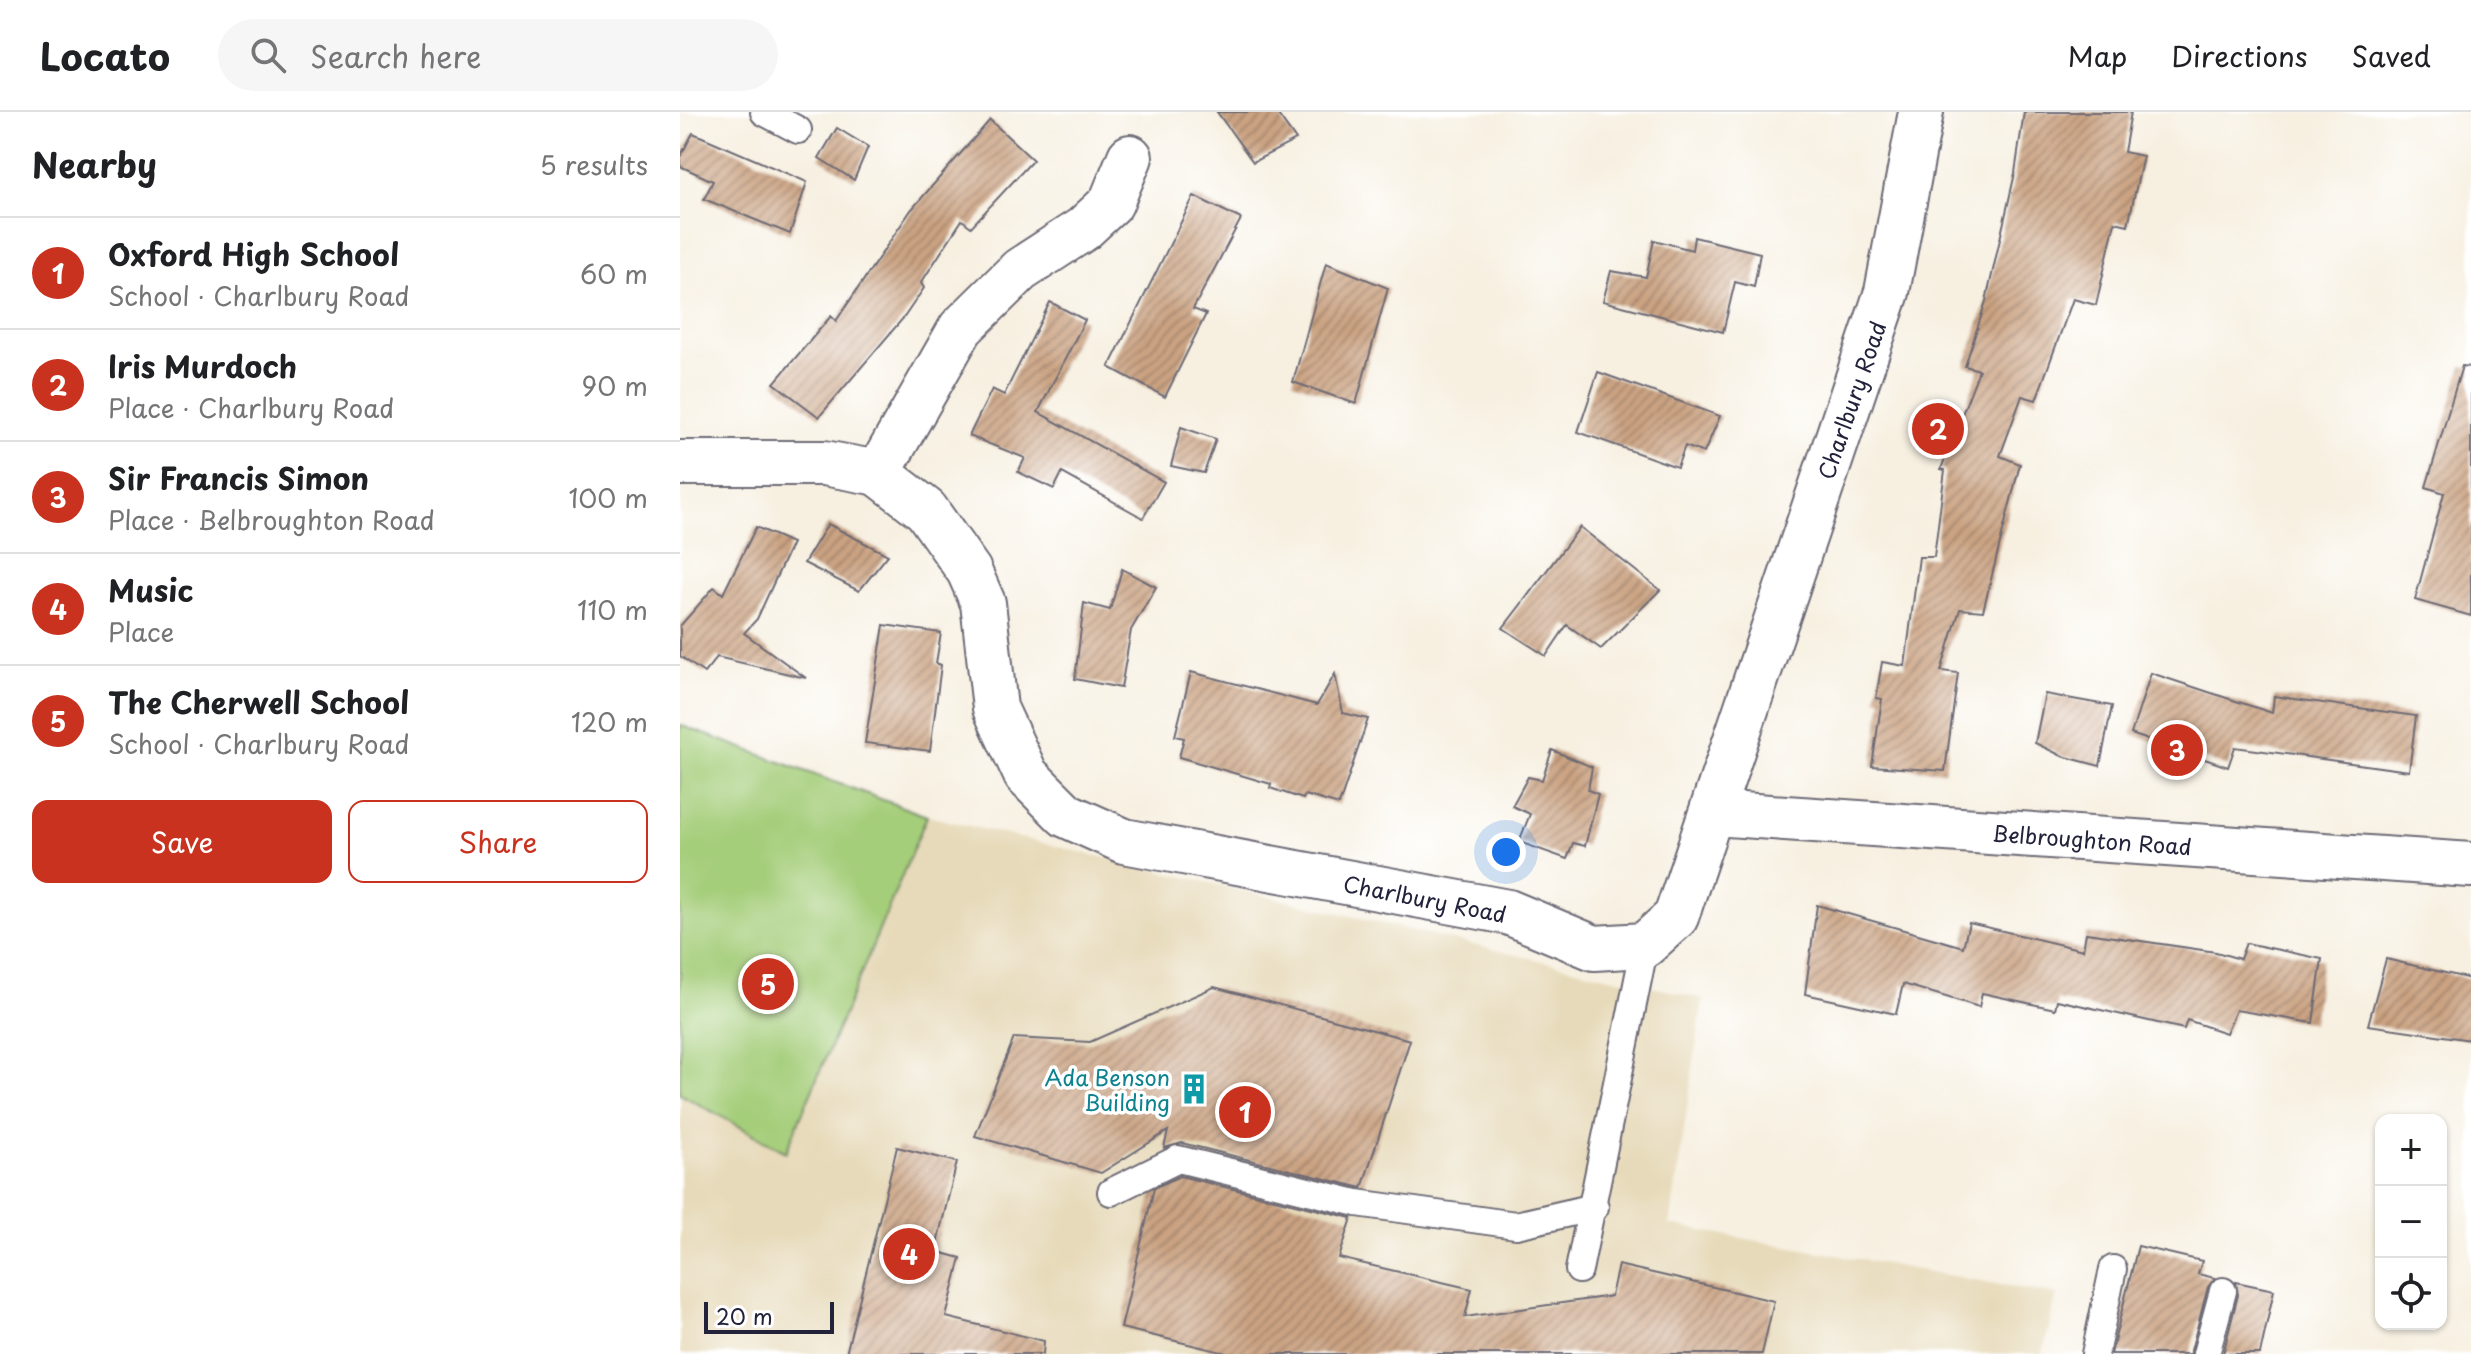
<!DOCTYPE html>
<html lang="en">
<head>
<meta charset="utf-8">
<style>
  body { margin:0; font-family:"Playpen Sans",sans-serif; background:#f6f6f6; color:#202124 }
  .controls { position:absolute; right:24px; bottom:24px; display:grid; overflow:hidden; border-radius:16px; box-shadow:0 2px 6px #0004 }
  .controls button { width:72px; height:72px; display:grid; place-items:center; padding:0; border:0; border-bottom:2px solid #e0e0e0; background:#fff; color:#202124; font:40px sans-serif }
  .scale { position:absolute; left:24px; bottom:20px; width:130px; box-sizing:border-box; padding-left:8px; border:4px solid #22223b; border-top:0; font-size:22px; line-height:28px; white-space:nowrap; color:#22223b; -webkit-text-stroke:6px #fff; paint-order:stroke }
  .you { position:absolute; left:826px; top:740px; width:28px; height:28px; margin:-20px; border:6px solid #fff; border-radius:50%; background:#1a73e8; box-shadow:0 0 0 12px #1a73e833 }
  .badge { display:grid; place-items:center; width:52px; height:52px; border-radius:50%; background:#c8321e; color:#fff; font-size:26px; font-weight:700 }
  .pin { position:absolute; translate:-50% -50%; border:4px solid #fff; box-shadow:0 2px 8px #0006 }
  .list { margin:0; padding:0; list-style:none }
  h2 { display:flex; justify-content:space-between; align-items:center; height:104px; margin:0; padding:0 32px; font-size:34px }
  h2 small { font-size:26px; font-weight:400; color:#757577 }
  .list li { display:grid; grid-template-columns:52px 1fr auto; gap:24px; align-items:center; box-sizing:border-box; height:112px; padding:0 32px; border-top:2px solid #e0e0e0 }
  .list b { display:block; font-size:30px; white-space:nowrap }
  .list p { margin:0; font-size:26px; white-space:nowrap; color:#757577 }
  .list em { font-size:26px; font-style:normal; color:#757577 }
  .actions { display:flex; gap:16px; padding:24px 32px }
  .actions a { flex:1; padding:18px 0; border:2px solid #c8321e; border-radius:16px; text-align:center; font-size:28px; color:#c8321e }
  .actions .main { background:#c8321e; color:#fff }
  .icon { flex:none; width:44px; height:44px; fill:none; stroke:currentColor; stroke-width:2; stroke-linecap:round; stroke-linejoin:round }
  .map { position:relative; flex:none; width:1791px; height:1242px; overflow:hidden }
  header { display:flex; align-items:center; gap:48px; box-sizing:border-box; height:112px; padding:0 40px; background:#fff; border-bottom:2px solid #e0e0e0 }
  header strong { font-size:38px }
  nav { display:flex; gap:44px; margin-inline-start:auto; font-size:28px }
  .search { width:560px; height:72px; background:#f6f6f6; display:flex; align-items:center; gap:20px; box-sizing:border-box; padding:0 28px; border-radius:44px; color:#757577; font-size:30px }
  main { display:flex }
  aside { flex:1; background:#fff }
  .map>svg:first-child { display:block }
  .built { fill:#e7daba }
  .park { fill:#a5ce7a; stroke:#64785a; stroke-width:2 }
  .building { fill:url(#building-hatch) }
  .lines { fill:none; stroke-linecap:round; stroke-linejoin:round }
  .lane-casing { stroke:#6d6a75; stroke-width:30 }
  .street-casing { stroke:#6d6a75; stroke-width:48 }
  .lane { stroke:#fff; stroke-width:26 }
  .street { stroke:#fff; stroke-width:44 }
  .labels { text-anchor:middle; dominant-baseline:central; stroke-width:7; stroke-linejoin:round; paint-order:stroke }
  .street-label { font-size:22px; fill:#22223b; stroke:#fff }
  .culture-label { font-size:22px; fill:#0d838f; stroke:#fff; text-anchor:end }
</style>
</head>
<body>
<header>
<strong>Locato</strong>
<div class="search"><svg class="icon" aria-label="search" viewBox="0 0 24 24"><circle cx="10" cy="10" r="6"/><path d="M15 15l6 6"/></svg>Search here</div>
<nav><a>Map</a><a>Directions</a><a>Saved</a></nav>
</header>
<main>
<aside>
<h2>Nearby<small>5 results</small></h2>
<ul class="list">
<li><span class="badge">1</span><div><b>Oxford High School</b><p>School · Charlbury Road</p></div><em>60 m</em></li>
<li><span class="badge">2</span><div><b>Iris Murdoch</b><p>Place · Charlbury Road</p></div><em>90 m</em></li>
<li><span class="badge">3</span><div><b>Sir Francis Simon</b><p>Place · Belbroughton Road</p></div><em>100 m</em></li>
<li><span class="badge">4</span><div><b>Music</b><p>Place</p></div><em>110 m</em></li>
<li><span class="badge">5</span><div><b>The Cherwell School</b><p>School · Charlbury Road</p></div><em>120 m</em></li>
</ul>
<div class="actions"><a class="main">Save</a><a>Share</a></div>
</aside>
<div class="map">
<svg width="1791" height="1242" viewBox="0 0 1791 1242">
  <defs>
    <pattern id="building-hatch" width="6" height="6" patternUnits="userSpaceOnUse" patternTransform="scale(2)"><rect width="6" height="6" fill="#cba382"/><path d="M-1 1l2-2M0 6l6-6M5 7l2-2" fill="none" stroke="#a4846c"/></pattern>
  </defs>
  <rect width="100%" height="100%" fill="#fff"/>
  <filter id="ink" filterUnits="userSpaceOnUse"><feTurbulence type="fractalNoise" baseFrequency=".0125" numOctaves="2"/><feDisplacementMap in="SourceGraphic" scale="16" xChannelSelector="R" yChannelSelector="G"/><feConvolveMatrix kernelMatrix="1 2 1 2 8 2 1 2 1" color-interpolation-filters="sRGB"/></filter>
  <filter id="wash" filterUnits="userSpaceOnUse"><feTurbulence type="fractalNoise" baseFrequency=".006" numOctaves="4" result="noise"/><feDisplacementMap in="SourceGraphic" scale="32" xChannelSelector="R" yChannelSelector="G"/><feGaussianBlur stdDeviation="1.8" result="paint"/><feColorMatrix in="noise" values="0 0 0 0 0 0 0 0 0 0 0 0 0 0 0 0 0 1.4 0 .05"/><feComposite in="paint" operator="in"/></filter>
  <g filter="url(#wash)">
    <rect width="100%" height="100%" fill="#f7f0e1"/>
    <polygon class="built" points="0,613 247,704 1023,887 990,1113 1377,1183 1362,1242 0,1242"/>
    <polygon class="park" points="0,613 247,704 106,1040 0,982"/>
    <g id="blocks">
      <g class="building">
        <polygon points="537,0 596,0 616,28 573,50"/>
        <polygon points="1344,0 1451,0 1444,40 1463,44 1448,113 1435,110 1416,193 1393,187 1356,288 1342,284 1320,344 1340,352 1303,499 1280,497 1261,559 1278,561 1265,659 1192,654 1202,587 1196,586 1202,550 1225,554 1239,445 1254,445 1265,358 1261,357 1299,258 1285,254 1306,189 1335,61"/>
        <polygon points="310,8 353,48 291,115 282,108 241,171 244,176 225,204 139,305 94,271 151,204 156,209 231,98"/>
        <polygon points="157,16 188,35 174,68 139,46"/>
        <polygon points="13,21 127,70 110,122 24,87 33,69 0,54 0,45"/>
        <polygon points="514,84 561,107 513,197 526,202 485,285 429,255"/>
        <polygon points="1014,125 1080,141 1074,175 1055,170 1043,220 923,189 931,159 966,165 974,128 1012,138"/>
        <polygon points="646,151 708,176 676,292 613,270"/>
        <polygon points="370,190 405,208 358,300 484,370 463,406 382,361 374,377 338,360 345,346 289,324 312,277 324,283"/>
        <polygon points="1782,254 1791,255 1791,504 1735,488 1764,381 1746,375"/>
        <polygon points="918,260 1040,304 1024,341 1005,334 997,355 898,320"/>
        <polygon points="501,315 536,327 524,361 491,354"/>
        <polygon points="148,412 208,443 179,479 124,451"/>
        <polygon points="76,415 112,431 77,507 64,521 126,566 37,545 24,561 0,544 0,514 34,475 43,482"/>
        <polygon points="900,415 980,478 921,537 887,513 866,544 823,516"/>
        <polygon points="442,457 476,475 451,518 441,576 395,567 404,491 430,498"/>
        <polygon points="204,513 261,521 256,551 261,553 250,639 185,631"/>
        <polygon points="511,560 637,593 655,562 663,601 688,607 659,693 625,683 623,687 590,676 591,672 499,645 504,626 495,624"/>
        <polygon points="1471,561 1592,601 1594,584 1736,604 1729,659 1555,635 1548,655 1451,622"/>
        <polygon points="1365,582 1432,594 1420,654 1382,644 1355,631"/>
        <polygon points="872,638 912,655 908,678 918,682 905,734 893,731 887,747 839,730 850,702 832,694 848,665 862,668"/>
        <polygon points="1137,793 1283,835 1289,811 1403,838 1406,821 1536,840 1560,847 1566,831 1642,847 1633,911 1556,898 1546,921 1507,908 1504,917 1377,888 1375,897 1302,881 1299,895 1223,872 1216,902 1125,882"/>
        <polygon points="1706,847 1791,867 1791,928 1688,913"/>
        <polygon points="534,875 730,928 682,1076 502,1031 484,1036 488,1019 421,1061 295,1024 334,926 410,930"/>
        <polygon points="217,1035 277,1050 255,1139 281,1146 266,1205 364,1229 363,1242 166,1242"/>
        <polygon points="500,1064 672,1106 659,1146 792,1177 785,1205 931,1184 938,1153 1094,1189 1082,1242 550,1242 441,1216 474,1076"/>
        <polygon points="1458,1134 1522,1149 1518,1162 1535,1166 1528,1175 1510,1242 1431,1242"/>
        <polygon points="1556,1170 1594,1178 1580,1242 1543,1242 1558,1183"/>
      </g>
    </g>
  </g>
  <g filter="url(#ink)">
    <use href="#blocks" fill-opacity="0" stroke="#6d6a75" stroke-width="2"/>
    <g class="lines">
      <g class="lane-casing">
        <g id="lane">
          <polyline points="84,0 118,18"/>
          <polyline points="431,1080 498,1047 677,1091 836,1113 915,1095"/>
          <polyline points="899,1158 965,833"/>
          <polyline points="1415,1242 1433,1157"/>
          <polyline points="1526,1242 1543,1179"/>
        </g>
      </g>
      <g class="street-casing">
        <g id="street">
          <polyline points="0,351 144,351 198,361 246,398 289,459 303,491 315,596 346,663 386,703 444,729 828,800 914,836 965,833 996,805 1207,180 1241,0"/>
          <polyline points="198,361 281,216 340,158 403,117 431,91 450,45"/>
          <polyline points="1033,701 1791,753"/>
        </g>
      </g>
      <use href="#lane" class="lane"/>
      <use href="#street" class="street"/>
    </g>
  </g>
  <defs>
    <g id="building-bare" transform="scale(2.4)"><path d="M-4-6H4V6H1V3H-1V6H-4ZM-2.5-4.3h1.7v1.8h-1.7ZM.8-4.3h1.7v1.8H.8ZM-2.5-1h1.7V.8h-1.7ZM.8-1h1.7V.8H.8Z" fill="#0f9aa8" stroke="#fff" stroke-width="2.5" paint-order="stroke"/></g>
  </defs>
  <g fill-rule="evenodd">
    <use href="#building-bare" x="514" y="977"/>
  </g>
  <g class="labels">
    <g class="street-label">
      <text transform="translate(1171 288) rotate(-71)">Charlbury Road</text>
      <text transform="translate(1412 727) rotate(4)">Belbroughton Road</text>
      <text transform="translate(745 786) rotate(11)">Charlbury Road</text>
    </g>
    <g class="culture-label">
      <text x="490" y="964">Ada Benson<tspan x="490" dy="25">Building</tspan></text>
    </g>
  </g>
</svg>
<div class="controls">
<button>+</button>
<button>−</button>
<button><svg class="icon" aria-label="locate" viewBox="0 0 24 24"><circle cx="12" cy="12" r="6"/><path d="M12 2v4M12 18v4M2 12h4M18 12h4"/></svg></button>
</div>
<div class="scale">20 m</div>
<div class="you"></div>
<div class="pin badge" style="left:565px;top:1000px">1</div>
<div class="pin badge" style="left:1258px;top:317px">2</div>
<div class="pin badge" style="left:1497px;top:638px">3</div>
<div class="pin badge" style="left:229px;top:1142px">4</div>
<div class="pin badge" style="left:88px;top:872px">5</div>
</div>
</main>
</body>
</html>
